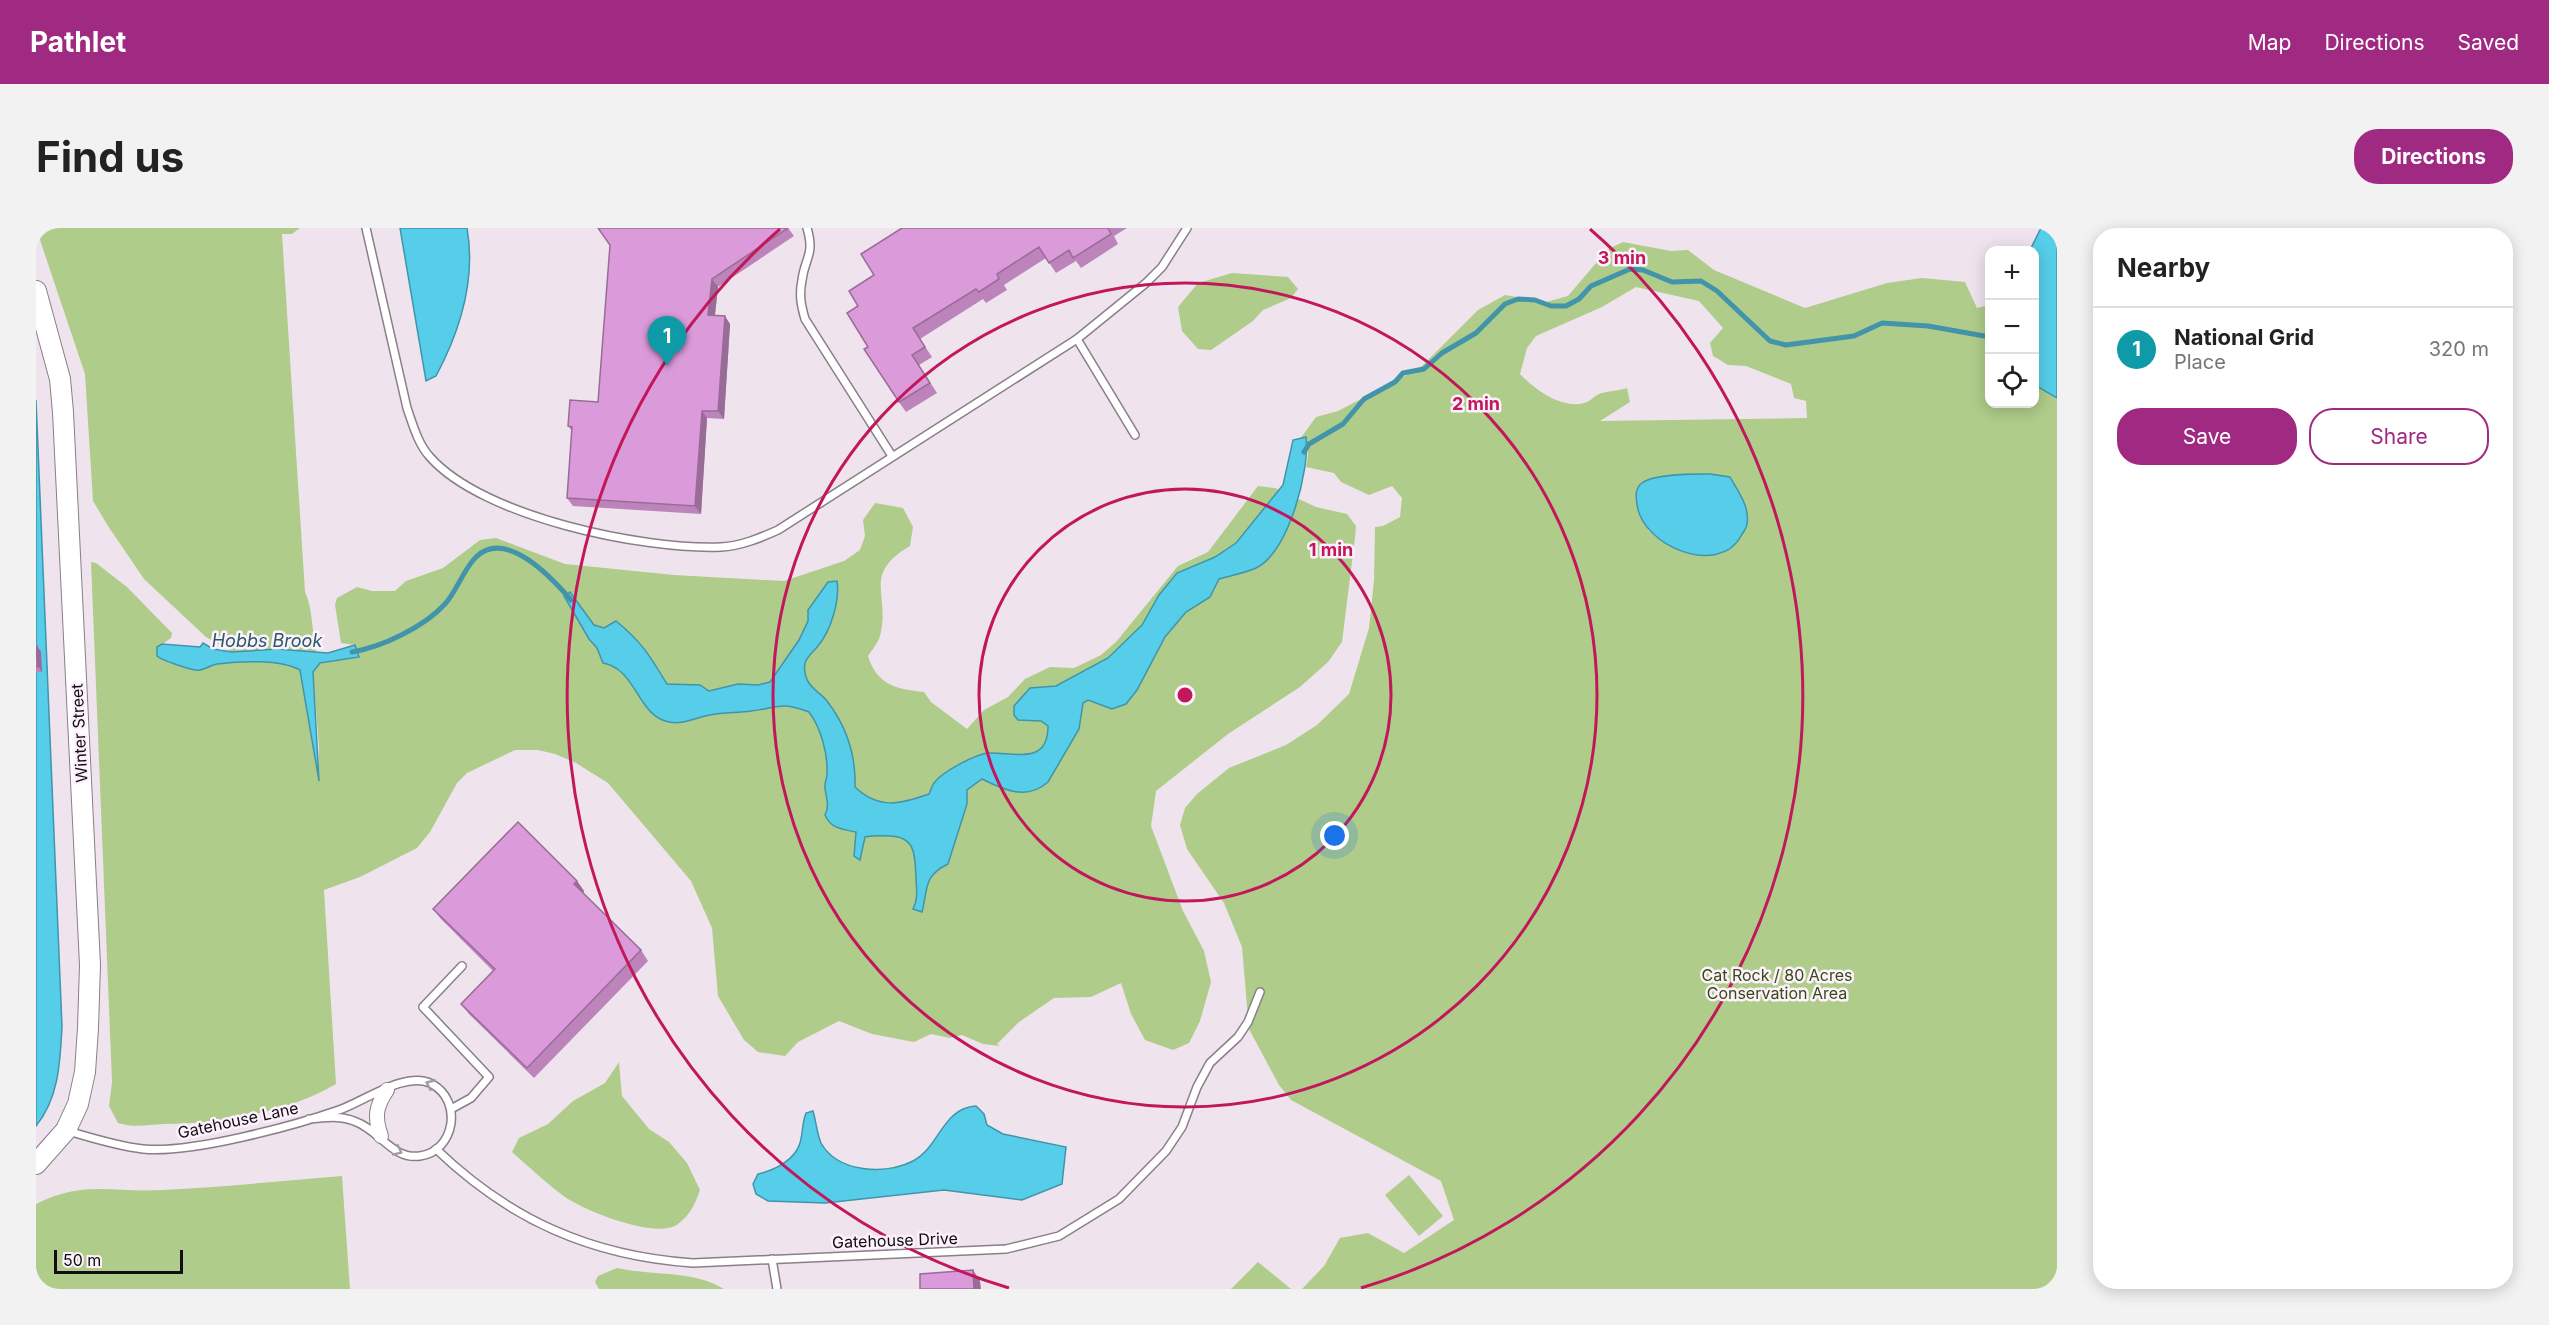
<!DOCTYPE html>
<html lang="en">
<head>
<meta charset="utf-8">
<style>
  body { margin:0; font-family:Inter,sans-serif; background:#f2f2f2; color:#222 }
  .controls { position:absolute; right:18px; top:18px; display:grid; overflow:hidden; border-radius:12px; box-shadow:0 3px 15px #0003 }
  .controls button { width:54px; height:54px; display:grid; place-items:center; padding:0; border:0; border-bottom:2px solid #e0e0e0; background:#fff; color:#222; font:30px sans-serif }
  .scale { position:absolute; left:18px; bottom:15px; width:129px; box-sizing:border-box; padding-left:6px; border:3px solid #110d11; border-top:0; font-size:16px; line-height:21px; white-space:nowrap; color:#110d11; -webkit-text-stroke:4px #fcf1fc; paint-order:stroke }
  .you { position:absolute; left:1299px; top:608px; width:21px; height:21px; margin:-15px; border:4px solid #fff; border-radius:50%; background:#1a73e8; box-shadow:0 0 0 9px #1a73e833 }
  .badge { display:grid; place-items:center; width:39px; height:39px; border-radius:50%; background:#a02982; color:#fff; font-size:20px; font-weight:700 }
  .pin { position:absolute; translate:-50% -50px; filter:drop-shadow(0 2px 3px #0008) }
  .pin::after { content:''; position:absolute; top:32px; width:21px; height:18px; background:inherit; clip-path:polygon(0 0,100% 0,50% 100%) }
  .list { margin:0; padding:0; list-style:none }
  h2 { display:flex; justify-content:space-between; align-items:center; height:78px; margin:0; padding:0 24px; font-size:26px }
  h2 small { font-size:20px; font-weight:400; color:#767676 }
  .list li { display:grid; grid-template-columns:39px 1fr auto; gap:18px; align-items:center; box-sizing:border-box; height:84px; padding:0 24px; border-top:2px solid #e0e0e0 }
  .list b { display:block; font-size:22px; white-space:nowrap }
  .list p { margin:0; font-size:20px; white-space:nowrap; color:#767676 }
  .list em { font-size:20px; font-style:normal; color:#767676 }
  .actions { display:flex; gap:12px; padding:18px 24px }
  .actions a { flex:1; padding:14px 0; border:2px solid #a02982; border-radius:24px; text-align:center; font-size:21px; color:#a02982 }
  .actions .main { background:#a02982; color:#fff }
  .icon { flex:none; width:33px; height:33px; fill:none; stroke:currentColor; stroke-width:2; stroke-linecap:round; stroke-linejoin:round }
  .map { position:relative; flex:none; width:2021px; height:1061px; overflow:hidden; border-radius:24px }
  header { display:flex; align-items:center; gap:36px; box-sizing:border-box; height:84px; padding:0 30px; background:#a02982; color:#fff }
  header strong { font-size:28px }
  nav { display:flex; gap:33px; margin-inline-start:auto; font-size:21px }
  .intro { display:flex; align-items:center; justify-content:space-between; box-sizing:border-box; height:144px; padding:0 36px }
  h1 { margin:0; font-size:42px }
  .button { padding:15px 27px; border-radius:24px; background:#a02982; color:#fff; font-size:21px; font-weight:700 }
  main { display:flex; gap:36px; padding:0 36px }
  aside { flex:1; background:#fff; border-radius:24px; box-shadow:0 3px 15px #0003 }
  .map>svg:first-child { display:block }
  .green { fill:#afcc8a; fill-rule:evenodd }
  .water { fill:#56ceea; stroke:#4194a9; stroke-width:1.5 }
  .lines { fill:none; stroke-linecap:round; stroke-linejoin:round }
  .stream { stroke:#4194a9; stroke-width:5 }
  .lane-casing { stroke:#897f88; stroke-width:10 }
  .street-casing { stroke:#897f88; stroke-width:16 }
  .secondary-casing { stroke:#897f88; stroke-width:22 }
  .lane { stroke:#fff; stroke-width:7 }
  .street { stroke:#fff; stroke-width:14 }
  .secondary { stroke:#fff; stroke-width:20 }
  .wall { fill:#bc84bb }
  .shaded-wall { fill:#996c98 }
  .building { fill:#db9ad9; stroke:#996c98; stroke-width:1.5 }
  .oneway { stroke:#a09ea0 }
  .ring { fill:none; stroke:#c2185b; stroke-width:3 }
  .labels { text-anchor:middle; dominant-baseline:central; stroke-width:5; stroke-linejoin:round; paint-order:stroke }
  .street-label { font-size:16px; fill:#110d11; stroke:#fcf1fc }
  .park-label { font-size:16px; fill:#354b12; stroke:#fcf1fc }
  .water-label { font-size:18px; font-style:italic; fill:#295b67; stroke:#fcf1fc }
  .centre { fill:#c2185b; stroke:#fcf1fc; stroke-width:3 }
  .ring-label { font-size:18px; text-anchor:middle; font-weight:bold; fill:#c2185b; stroke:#fcf1fc; stroke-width:5; stroke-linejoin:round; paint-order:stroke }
</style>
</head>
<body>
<header>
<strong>Pathlet</strong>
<nav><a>Map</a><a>Directions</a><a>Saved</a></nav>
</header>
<div class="intro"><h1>Find us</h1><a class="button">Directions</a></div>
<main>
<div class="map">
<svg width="2021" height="1061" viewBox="0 0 2021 1061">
  <rect width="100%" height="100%" fill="#efe4ee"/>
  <g class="green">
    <path d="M0,0H264L256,6H246L269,364C277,381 276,404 280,424L241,421L196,424L170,409L108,351L72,298L57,273L49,146Z"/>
    <path d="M1587,14L1635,23L1652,22L1678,42L1769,80L1851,55L1886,50L1929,54L1941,80L1953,77L1954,176H1998L1999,157L2021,170V1061H1266L1288,1038L1304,1010L1332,1005L1368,1025L1418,992L1405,953L1255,872L1243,857L1213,801L1206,719L1188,675L1151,621L1144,597L1149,580L1161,566L1193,540L1250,517L1281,497L1313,466L1333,400L1338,352L1339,299L1347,298L1364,289L1366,270L1356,258L1333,267L1305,254L1298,245L1270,239L1272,227L1270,210L1264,211L1280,189L1302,183L1384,140L1442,82L1469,67L1510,74L1532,68L1572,21ZM1600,59L1663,73L1687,100L1674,115L1677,128L1692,137L1710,138L1755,156L1758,170L1770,173L1771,190L1564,193L1594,174L1591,160C1582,163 1571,163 1563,166C1559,168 1555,172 1551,174C1528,183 1499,162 1484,146L1491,120L1500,108L1566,79ZM1674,246L1686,326C1660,329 1631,321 1612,302L1611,252Z"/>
    <polygon points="1196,45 1252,49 1262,61 1255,70 1227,82 1217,93 1175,122 1162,121 1146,103 1142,79 1162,55"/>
    <path d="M1222,258L1239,260L1280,279L1311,286L1320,298L1319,310L1306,414L1292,434L1264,459L1192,506L1120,563L1115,598L1147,683L1168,723L1175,754L1164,793L1153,815L1137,822L1109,812L1095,786L1085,755L1055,769L1018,770L983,794L961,816L964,818L947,816L926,807L914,810L895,806L878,814L836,806L803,793L762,814L749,828L722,824L708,812L682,768L676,700L655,653L572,555L540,535L519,526L502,522H479L431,545L421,555L394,604L381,620L324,649L288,662L300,856C248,886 187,895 128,896C112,897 98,900 82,895L73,878L76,854L55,334L60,335L91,359L136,405L135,410L121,420V428C129,435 149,440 159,442C165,444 174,437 181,436C204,433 244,431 264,442L282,550L283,519L277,444L283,436L322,429L319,417L305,415L299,377L301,370L321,359L336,363H359L370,353L407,340L444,312L460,310L529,336L638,347L748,353L808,333L824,322L829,308L827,292L839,275L867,280L877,299L874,318C825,347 855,366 844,408C842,415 836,422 832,428C841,457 860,461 888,464L895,474L931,501L948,482L972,469L989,451L1014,439L1038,440L1065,427L1080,414L1142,338L1172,324Z"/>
    <path d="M583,834L586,868L613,901L633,914L651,935L664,962C659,976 655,986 642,996C621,1012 549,983 529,969C510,955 494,940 476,924L483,910L512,896L537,873L569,855Z"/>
    <polygon points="1373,947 1407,988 1383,1008 1349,967"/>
    <path d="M306,948L314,1061H0V976C49,952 76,965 126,962C186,959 246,953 306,948Z"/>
    <polygon points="1222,1034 1255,1061 1195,1061"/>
    <path d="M581,1040C617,1048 657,1042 688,1061H563L559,1054L562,1048Z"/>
  </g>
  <g class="water">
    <path d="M364,0H431C440,51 424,103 400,148L390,153Z"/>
    <polygon points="2005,0 2021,0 2021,170 1999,157 1998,22 1994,22"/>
    <path d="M0,172L26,799C24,834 23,870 0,898Z"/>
    <path d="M1270,209C1274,242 1253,322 1222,339C1211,345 1195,347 1183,351L1174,369L1150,384L1129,409L1101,462L1090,476L1076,481L1052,472L1047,475L1043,501L1012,554C991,573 968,562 946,551L931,562V576L912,636C887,648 892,661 886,684L877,681C883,668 880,662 880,649C879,628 880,608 853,608C844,608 838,607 829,609L824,632L818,628L820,604C806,601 795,601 789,587C794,577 790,570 789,560C788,555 791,551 791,546C792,526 785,500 773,484C742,473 744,480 715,483C701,485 688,484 674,487C661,489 647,497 633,494C601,488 601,441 567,435L561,420L553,411L528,368L534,364L558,397L568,400L580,393C606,414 614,428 631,456L664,457L673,463L702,456L722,457L734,454L763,412L772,393V382L792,354L801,353C804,373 795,402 782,418C773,429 765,432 770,449C773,460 785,465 791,473C811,499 820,528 819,559C843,582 865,576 893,566C895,562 896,557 899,554C906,544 940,526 952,525C978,524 1012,538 1012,498L1005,493L982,492L978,487V478L994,460L1020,458L1072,430L1106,397L1123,367L1141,345L1179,329L1200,315L1247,257L1257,212Z"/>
    <path d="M1674,246L1694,249C1702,263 1714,279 1711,296C1711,300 1707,304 1705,308C1682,350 1605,317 1601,276C1600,269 1599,263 1603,258C1611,245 1659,246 1674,246Z"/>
    <path d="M167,415L177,421L196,424L241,421L292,425L319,417L323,429L284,435L277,444L283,553L264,442C244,431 204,433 181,436C175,437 170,441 164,442C159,444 125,432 121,428V419L126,416L164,419Z"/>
    <path d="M940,878L948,886L951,897L967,906L1030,919L1026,956L986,972L908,962L789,975L732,973L720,966L717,956L722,946C739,942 759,932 764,915C767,905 766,895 770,885L777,883C780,893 781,906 785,915C802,945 849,947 877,933C904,919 906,880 940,878Z"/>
  </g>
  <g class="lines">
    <g class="stream">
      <polyline points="1268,224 1273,216 1307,196 1328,171 1359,154 1367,145 1388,141 1406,125 1440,105 1469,76 1482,71 1499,72 1515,78 1530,78 1543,71 1555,58 1594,41 1607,42 1636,54 1665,53 1681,63 1734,113 1750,117 1818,108 1846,95 1892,98 1954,109"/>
      <path d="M316,424C346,419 388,399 409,376C421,363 427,342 440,329C470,300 516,350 535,372"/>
    </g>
    <g class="lane-casing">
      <g id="lane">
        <path d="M330,0L371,180C377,197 382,216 394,229C447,289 607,322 685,319C705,318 724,310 742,302L1041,111L1110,55L1126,39L1151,0"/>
        <path d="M771,0C779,27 769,29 766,52C763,67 765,77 769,91L856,228"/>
        <polyline points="1041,111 1099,207"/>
        <polyline points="415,881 435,870 453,849 387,779 426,738"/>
        <path d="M32,903C56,910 81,918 107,921C154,926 257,898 303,882C329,873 370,842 396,856C427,873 419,923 384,928C356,932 344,902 318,893C304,887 288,890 273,891"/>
        <path d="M400,921C474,992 555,1028 657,1035L970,1021L1023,1008L1083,971L1130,923L1146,899L1161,859L1174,835L1202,809L1212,794L1224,764"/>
        <polyline points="736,1031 741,1061"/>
      </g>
    </g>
    <g class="street-casing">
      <path id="street" d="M345,908C338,889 340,878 351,862"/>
    </g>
    <g class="secondary-casing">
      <polyline id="secondary" points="0,63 24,151 27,184 54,737 52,800 49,844 42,876 30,902 0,936"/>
    </g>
    <use href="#lane" class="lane"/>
    <use href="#street" class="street"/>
    <use href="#secondary" class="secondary"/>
  </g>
  <g class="wall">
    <polygon points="752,0 758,8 682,59 679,87 694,96 688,191 671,190 665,286 537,278 531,270 536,203 532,198 562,174 574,17"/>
    <polygon points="866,0 1091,0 1078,8 1082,16 1045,40 1040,33 1020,45 1010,30 968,57 971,62 950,75 947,71 884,111 896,129 883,137 901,165 870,184 863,174 832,119 822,78 838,47"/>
    <polygon points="0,418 1,418 5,424 6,444 0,444"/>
    <polygon points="541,653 548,663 547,665 605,722 612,733 498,850 433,786 425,776 457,743 405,691 397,681"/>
  </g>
  <g class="shaded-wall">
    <polygon points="676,51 682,59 678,95 672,87"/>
    <polygon points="689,88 694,96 688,191 682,183"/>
    <polygon points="666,183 671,190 665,286 659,278"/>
    <polygon points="1,418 5,424 6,444 2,438"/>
    <polygon points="541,653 548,663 545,667 538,656"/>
    <polygon points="937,1042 944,1053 945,1061 938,1061"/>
  </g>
  <g class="building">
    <polygon points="562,0 752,0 676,51 672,87 689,88 682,183 666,183 659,278 531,270 536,199 532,198 534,172 562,174 574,17"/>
    <polygon points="866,0 1072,0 1075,6 1037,30 1033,22 1013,35 1003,19 961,46 963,51 943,64 940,61 877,100 889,119 876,127 894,155 863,174 828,121 832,119 811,85 822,78 813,63 838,47 825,26"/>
    <polygon points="0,418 1,418 2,438 0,439"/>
    <polygon points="482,594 541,653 538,656 605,722 491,840 425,776 459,741 397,681"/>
    <polygon points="937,1042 938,1061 884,1061 884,1046"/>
  </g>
  <defs><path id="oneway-chevron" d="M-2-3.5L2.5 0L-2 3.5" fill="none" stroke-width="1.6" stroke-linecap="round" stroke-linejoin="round" transform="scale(1.5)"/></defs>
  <g class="oneway">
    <use href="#oneway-chevron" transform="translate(394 856) rotate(-155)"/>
    <use href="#oneway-chevron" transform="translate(362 923) rotate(25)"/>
  </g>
  <g class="ring">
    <circle cx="1149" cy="467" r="206"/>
    <circle cx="1149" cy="467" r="412"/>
    <path d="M973 1060A618 618 0 0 1 744 1M1554 1A618 618 0 0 1 1325 1060"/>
  </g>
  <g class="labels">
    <g class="street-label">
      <text transform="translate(43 505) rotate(-93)">Winter Street</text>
      <text transform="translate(202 892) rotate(-12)">Gatehouse Lane</text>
      <text transform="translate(859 1012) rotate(-2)">Gatehouse Drive</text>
    </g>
    <g class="park-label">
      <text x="1741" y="747">Cat Rock / 80 Acres<tspan x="1741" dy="18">Conservation Area</tspan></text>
    </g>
    <g class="water-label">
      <text x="231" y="412">Hobbs Brook</text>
    </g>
  </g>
  <circle cx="1149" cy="467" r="9" class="centre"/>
  <g class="ring-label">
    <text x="1586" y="36">3 min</text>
    <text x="1440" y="182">2 min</text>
    <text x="1295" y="328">1 min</text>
  </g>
</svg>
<div class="controls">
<button>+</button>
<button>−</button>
<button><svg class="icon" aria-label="locate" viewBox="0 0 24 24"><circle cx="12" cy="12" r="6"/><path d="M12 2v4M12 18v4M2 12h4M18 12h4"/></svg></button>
</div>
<div class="scale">50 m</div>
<div class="you"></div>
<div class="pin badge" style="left:631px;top:138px;background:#0f9aa8">1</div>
</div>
<aside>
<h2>Nearby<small></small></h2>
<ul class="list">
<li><span class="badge" style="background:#0f9aa8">1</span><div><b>National Grid</b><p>Place</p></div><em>320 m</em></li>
</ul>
<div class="actions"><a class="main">Save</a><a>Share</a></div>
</aside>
</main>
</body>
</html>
